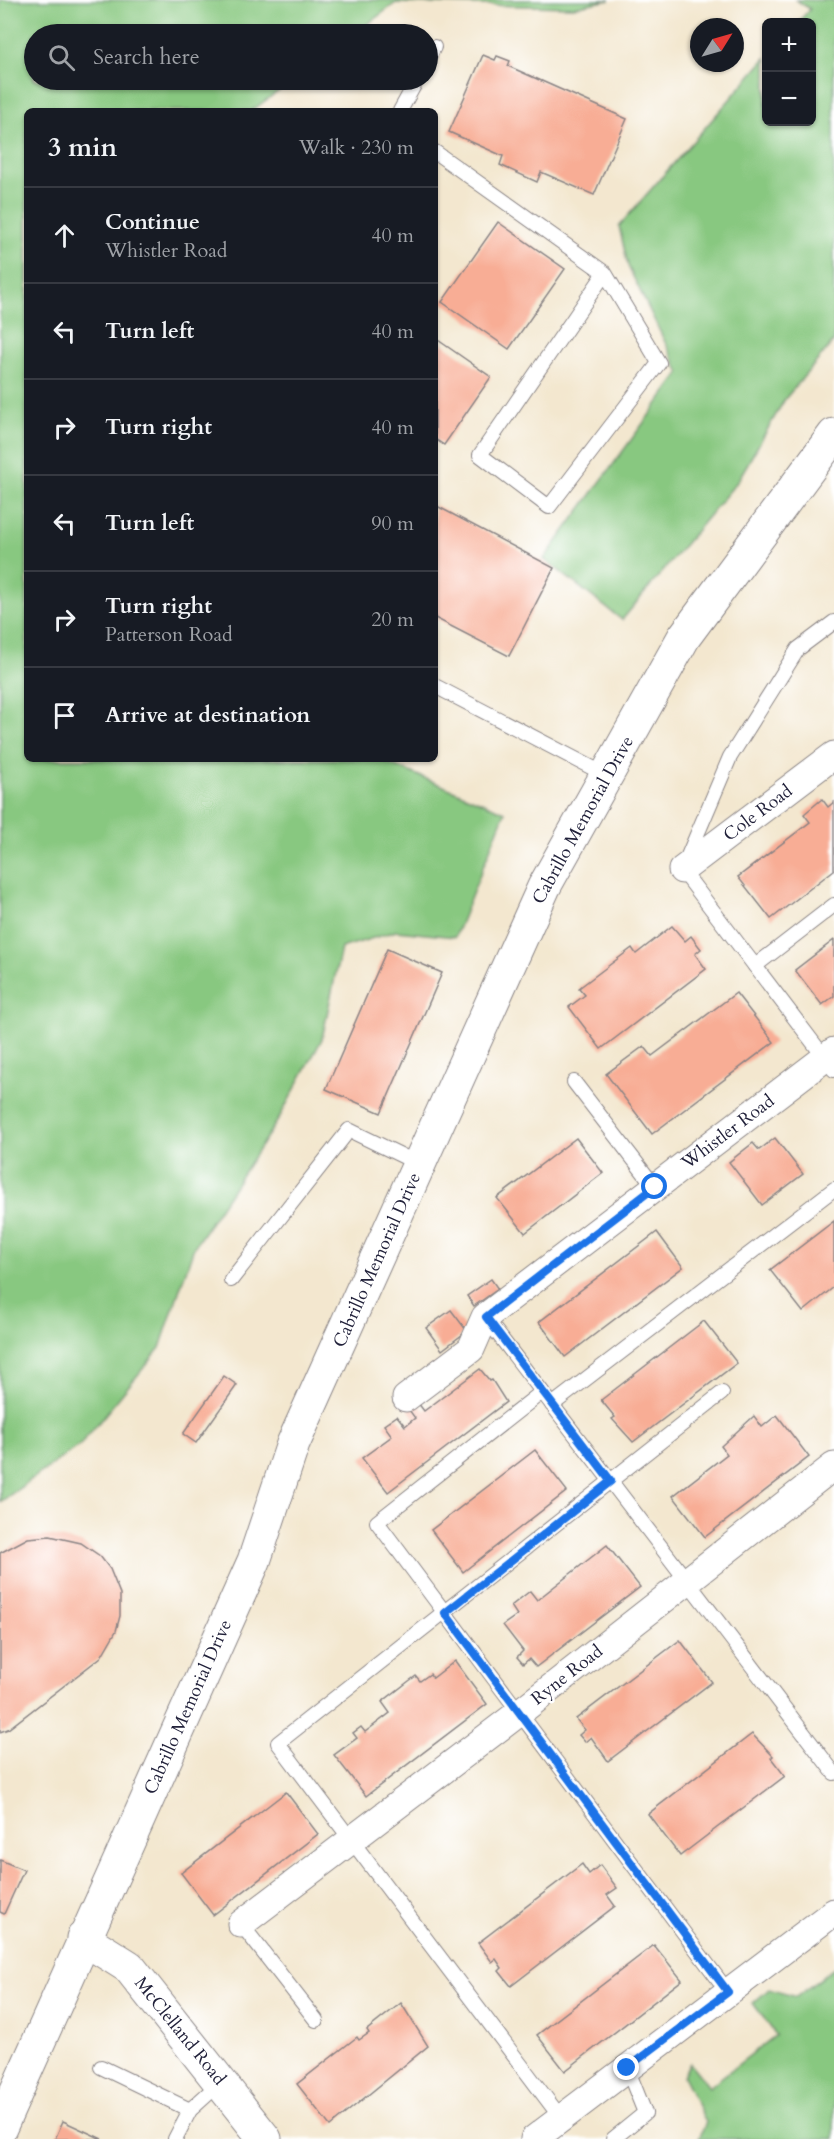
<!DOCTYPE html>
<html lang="en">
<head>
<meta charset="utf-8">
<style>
  body { margin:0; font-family:Cardo,serif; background:#20242c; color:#f1f3f6 }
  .controls { position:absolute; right:18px; top:18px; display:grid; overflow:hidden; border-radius:9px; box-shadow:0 2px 4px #0004 }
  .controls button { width:54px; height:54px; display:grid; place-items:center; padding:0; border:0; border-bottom:2px solid #363941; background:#171b24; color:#f1f3f6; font:30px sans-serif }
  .compass { position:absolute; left:690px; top:18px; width:54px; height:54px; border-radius:50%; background:#171b24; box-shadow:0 2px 4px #0004; rotate:53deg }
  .stop { position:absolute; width:18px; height:18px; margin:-14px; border:4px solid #1a73e8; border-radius:50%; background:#fff }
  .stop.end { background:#1a73e8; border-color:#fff; box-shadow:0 2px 6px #0008 }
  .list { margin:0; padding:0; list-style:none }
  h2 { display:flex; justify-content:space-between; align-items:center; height:78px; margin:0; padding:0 24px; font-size:26px }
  h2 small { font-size:20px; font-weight:400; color:#9ea1a6 }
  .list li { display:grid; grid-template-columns:39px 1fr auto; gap:18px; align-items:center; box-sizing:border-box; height:96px; padding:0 24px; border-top:2px solid #363941 }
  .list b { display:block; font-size:22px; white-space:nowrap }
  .list p { margin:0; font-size:20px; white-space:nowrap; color:#9ea1a6 }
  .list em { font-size:20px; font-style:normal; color:#9ea1a6 }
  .icon { flex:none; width:33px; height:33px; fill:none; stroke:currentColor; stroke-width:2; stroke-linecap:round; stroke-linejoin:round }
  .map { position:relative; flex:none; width:834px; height:2139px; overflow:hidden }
  .search { position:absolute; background:#171b24; box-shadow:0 2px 4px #0004; left:24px; top:24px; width:414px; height:66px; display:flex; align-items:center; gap:15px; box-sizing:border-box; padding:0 21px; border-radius:33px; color:#9ea1a6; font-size:22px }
  .panel { position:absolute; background:#171b24; box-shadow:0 2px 4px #0004; left:24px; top:108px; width:414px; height:654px; border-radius:9px }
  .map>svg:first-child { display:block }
  .green { fill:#88c880; stroke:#55755e; stroke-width:1.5 }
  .building { fill:#f8ad95 }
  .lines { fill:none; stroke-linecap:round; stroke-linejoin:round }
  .service-casing { stroke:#8a8485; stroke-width:16 }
  .minor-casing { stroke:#8a8485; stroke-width:29 }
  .tertiary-casing { stroke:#8a8485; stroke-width:35 }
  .secondary-casing { stroke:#8a8485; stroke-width:35 }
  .service { stroke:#fff; stroke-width:14 }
  .minor { stroke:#fff; stroke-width:27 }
  .tertiary { stroke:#fff; stroke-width:33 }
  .secondary { stroke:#fff; stroke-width:33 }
  .route { stroke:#1a73e8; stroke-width:8 }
  .labels { text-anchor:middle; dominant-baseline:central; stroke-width:5; stroke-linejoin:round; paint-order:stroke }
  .street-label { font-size:18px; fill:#22223b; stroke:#fff }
</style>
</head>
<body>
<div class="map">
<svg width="834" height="2139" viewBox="0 0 834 2139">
  <rect width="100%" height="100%" fill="#fff"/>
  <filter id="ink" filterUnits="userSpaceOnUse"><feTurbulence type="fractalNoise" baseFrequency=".0167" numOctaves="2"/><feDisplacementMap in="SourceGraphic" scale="12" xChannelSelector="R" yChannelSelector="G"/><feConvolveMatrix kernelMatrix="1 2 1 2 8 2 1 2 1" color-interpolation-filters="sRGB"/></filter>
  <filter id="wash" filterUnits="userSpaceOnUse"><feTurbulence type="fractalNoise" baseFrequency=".008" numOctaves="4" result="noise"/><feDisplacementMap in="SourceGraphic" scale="24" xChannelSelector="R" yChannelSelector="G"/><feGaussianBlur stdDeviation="1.35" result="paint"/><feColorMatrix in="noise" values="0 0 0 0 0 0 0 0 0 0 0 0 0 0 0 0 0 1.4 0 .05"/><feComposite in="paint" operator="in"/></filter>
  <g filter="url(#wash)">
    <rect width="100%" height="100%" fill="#f3e7cf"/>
    <g class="green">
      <polygon points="0,0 610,0 573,7 396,3 354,34 34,34 34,80 294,80 251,111 27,111 27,759 379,759 505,812 455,937 396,931 341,948 322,1039 278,1120 194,1247 160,1348 81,1444 0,1502"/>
      <polygon points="796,0 834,0 834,341 785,399 737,482 622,620 544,559 680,373 628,266 619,226 766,58 766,122 812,122 812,22 798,22 810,9"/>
      <polygon points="834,1968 834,2139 699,2139 706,2122 683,2076 690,2063 709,2087 776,2035 753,2003 769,1989 796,1997"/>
    </g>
    <g id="blocks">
      <g class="building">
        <polygon points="483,55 495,60 497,56 510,61 508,66 627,119 594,195 541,172 537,182 500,165 503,156 449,132"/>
        <polygon points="380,80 402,80 397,88"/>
        <polygon points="498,222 565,269 509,349 442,302"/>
        <polygon points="435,338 491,377 444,445 435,439"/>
        <polygon points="435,505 554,568 509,656 435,618"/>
        <polygon points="822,799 828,807 834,802 834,870 771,919 738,877 810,822 804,814"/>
        <polygon points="672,926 685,941 691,936 701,949 695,954 706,969 601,1049 569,1007 585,995 579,988 632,948 636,954"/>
        <polygon points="834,940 834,996 822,1005 795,970"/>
        <polygon points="387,949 442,973 381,1113 326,1089"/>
        <polygon points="736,993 774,1042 652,1134 606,1074 644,1046 652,1056"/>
        <polygon points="576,1138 603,1173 525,1233 497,1198"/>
        <polygon points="775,1138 803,1174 762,1205 729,1162 753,1143 759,1150"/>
        <polygon points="834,1221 834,1287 803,1312 770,1270"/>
        <polygon points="657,1232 683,1267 565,1357 539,1322"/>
        <polygon points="491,1279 498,1289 474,1306 467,1296"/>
        <polygon points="451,1310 467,1331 442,1350 426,1328"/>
        <polygon points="704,1321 737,1363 633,1442 612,1419 615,1417 601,1400"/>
        <polygon points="480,1369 490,1381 492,1380 506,1402 388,1492 362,1458 392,1436 384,1425 397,1416 405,1426 415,1418 409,1410 418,1403 424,1411"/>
        <polygon points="224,1376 237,1385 196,1443 183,1434"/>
        <polygon points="777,1415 809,1457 705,1537 673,1496 727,1454 721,1446 754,1416 762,1427"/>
        <polygon points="535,1450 567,1491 463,1572 431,1530"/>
        <polygon points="50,1536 81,1543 100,1556 110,1569 120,1594 120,1616 116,1631 101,1657 8,1729 0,1732 0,1553 28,1538"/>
        <polygon points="607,1545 640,1587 536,1667 529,1659 523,1664 517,1657 523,1651 503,1625 517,1615 511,1606 530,1591 537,1600"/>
        <polygon points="680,1640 712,1682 608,1761 591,1737 585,1742 579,1735 585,1730 576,1719"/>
        <polygon points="455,1661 487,1704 366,1796 334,1755 357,1738 353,1733 361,1727 365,1732 390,1713 382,1702 409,1681 416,1676 420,1681 430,1674 433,1678"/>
        <polygon points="752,1734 773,1756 771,1758 785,1776 680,1856 648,1814"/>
        <polygon points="286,1792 318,1834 213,1915 181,1873"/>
        <polygon points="0,1860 24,1870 4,1914 0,1912"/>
        <polygon points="582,1864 589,1874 600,1865 617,1888 607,1895 615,1906 511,1986 499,1971 502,1968 496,1959 492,1962 478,1943"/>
        <polygon points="654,1945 682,1980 565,2071 537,2035"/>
        <polygon points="401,2003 428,2046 330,2126 297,2084 357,2037 359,2040 369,2033 367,2030"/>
        <polygon points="63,2121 102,2139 55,2139"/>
      </g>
    </g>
  </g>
  <g filter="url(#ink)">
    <use href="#blocks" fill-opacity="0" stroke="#8a8485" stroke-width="1.5"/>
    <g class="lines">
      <g class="service-casing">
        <g id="service">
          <polyline points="428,59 434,47"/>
          <polyline points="400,111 417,80"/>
          <polyline points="435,152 605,273 659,363 549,507 480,455 605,273"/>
          <polyline points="834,622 798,649 730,757 682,870 834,1070"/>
          <polyline points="435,686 608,776"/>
          <polyline points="755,966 834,905"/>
          <polyline points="574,1082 655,1187"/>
          <polyline points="231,1280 349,1130 419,1164"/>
          <polyline points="485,1317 834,1773"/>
          <polyline points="542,1392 377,1522 728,1992"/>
          <polyline points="552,1405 834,1189"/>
          <polyline points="241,1924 316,2020"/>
          <polyline points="101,2067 190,2110"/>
          <polyline points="561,2118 278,1743 722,1393"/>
          <polyline points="175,2139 190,2110 221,2082"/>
          <polyline points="613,2139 645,2113 627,2068"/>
        </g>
      </g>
      <g class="minor-casing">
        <g id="minor">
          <polyline points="682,870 834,755"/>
          <polyline points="406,1398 471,1349 485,1317 834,1051"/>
          <polyline points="241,1924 520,1712 834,1466"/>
          <polyline points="534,2139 834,1912"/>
        </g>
      </g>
      <g class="tertiary-casing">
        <polyline id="tertiary" points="83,1938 129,1967 265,2139"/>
      </g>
      <g class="secondary-casing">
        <polyline id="secondary" points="0,2128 254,1561 293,1444 544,887 684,637 834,435"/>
      </g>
      <use href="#service" class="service"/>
      <use href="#minor" class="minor"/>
      <use href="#tertiary" class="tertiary"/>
      <use href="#secondary" class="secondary"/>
    </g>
  </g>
  <g class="lines" filter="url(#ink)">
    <polyline class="route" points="627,2068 728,1992 445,1613 611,1481 486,1317 655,1187"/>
  </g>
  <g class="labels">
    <g class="street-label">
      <text transform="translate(758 813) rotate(-37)">Cole Road</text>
      <text transform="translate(583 820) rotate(-61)">Cabrillo Memorial Drive</text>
      <text transform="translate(728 1132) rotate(-37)">Whistler Road</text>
      <text transform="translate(377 1260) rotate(-66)">Cabrillo Memorial Drive</text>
      <text transform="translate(567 1675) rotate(-38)">Ryne Road</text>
      <text transform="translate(188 1707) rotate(-66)">Cabrillo Memorial Drive</text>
      <text transform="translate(180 2031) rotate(51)">McClelland Road</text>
    </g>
  </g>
</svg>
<div class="controls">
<button>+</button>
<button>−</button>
</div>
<svg class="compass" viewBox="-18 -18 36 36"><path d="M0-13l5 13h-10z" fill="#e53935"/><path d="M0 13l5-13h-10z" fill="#9ea1a6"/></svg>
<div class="stop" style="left:655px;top:1187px"></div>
<div class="stop end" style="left:627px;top:2068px"></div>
<div class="search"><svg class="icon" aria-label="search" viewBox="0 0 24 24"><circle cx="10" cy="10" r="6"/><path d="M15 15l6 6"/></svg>Search here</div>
<section class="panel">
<h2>3 min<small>Walk · 230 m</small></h2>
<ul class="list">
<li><svg class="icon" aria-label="ahead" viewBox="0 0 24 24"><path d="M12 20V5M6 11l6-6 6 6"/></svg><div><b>Continue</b><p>Whistler Road</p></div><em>40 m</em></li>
<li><svg class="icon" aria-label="left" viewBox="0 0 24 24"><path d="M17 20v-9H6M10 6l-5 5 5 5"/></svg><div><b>Turn left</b></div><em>40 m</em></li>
<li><svg class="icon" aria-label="right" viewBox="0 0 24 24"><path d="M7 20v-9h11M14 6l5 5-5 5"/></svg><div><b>Turn right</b></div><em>40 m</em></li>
<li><svg class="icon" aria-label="left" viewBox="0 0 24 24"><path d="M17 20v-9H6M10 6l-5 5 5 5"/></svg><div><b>Turn left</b></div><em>90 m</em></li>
<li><svg class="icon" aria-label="right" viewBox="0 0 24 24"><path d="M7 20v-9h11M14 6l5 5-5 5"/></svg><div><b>Turn right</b><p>Patterson Road</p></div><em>20 m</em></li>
<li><svg class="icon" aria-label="arrive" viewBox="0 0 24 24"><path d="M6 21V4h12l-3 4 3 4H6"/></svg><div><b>Arrive at destination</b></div></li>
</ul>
</section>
</div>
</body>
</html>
